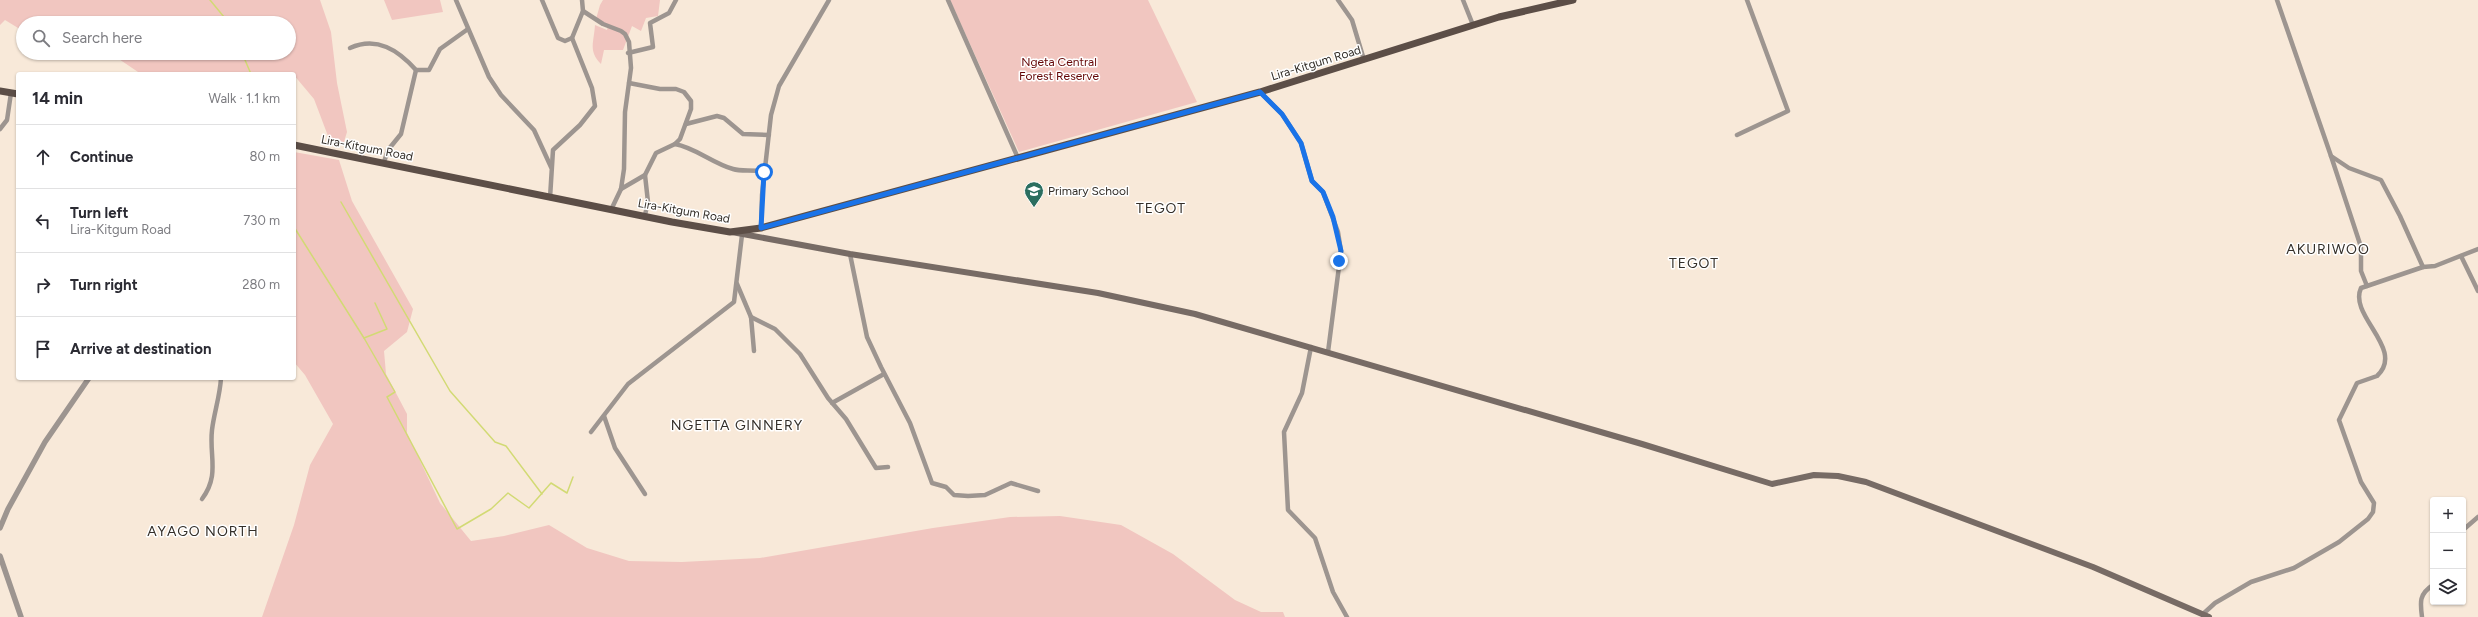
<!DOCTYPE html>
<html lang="en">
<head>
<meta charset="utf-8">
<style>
  body { margin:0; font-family:Figtree,sans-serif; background:#f7f7f7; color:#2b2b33 }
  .controls { position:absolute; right:12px; bottom:12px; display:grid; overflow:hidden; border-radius:4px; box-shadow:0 1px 3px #0004 }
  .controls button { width:36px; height:36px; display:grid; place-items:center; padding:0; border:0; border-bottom:1px solid #e1e1e2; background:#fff; color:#2b2b33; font:20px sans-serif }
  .stop { position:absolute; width:12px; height:12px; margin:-9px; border:3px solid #1a73e8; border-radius:50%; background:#fff }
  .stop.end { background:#1a73e8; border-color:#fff; box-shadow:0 1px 4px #0008 }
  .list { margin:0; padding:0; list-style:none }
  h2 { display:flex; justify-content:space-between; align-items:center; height:52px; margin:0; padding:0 16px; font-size:17px }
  h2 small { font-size:13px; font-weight:400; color:#7c7c81 }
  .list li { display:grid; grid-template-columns:26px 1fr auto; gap:12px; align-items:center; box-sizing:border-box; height:64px; padding:0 16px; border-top:1px solid #e1e1e2 }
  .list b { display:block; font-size:15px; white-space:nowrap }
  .list p { margin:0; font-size:13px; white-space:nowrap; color:#7c7c81 }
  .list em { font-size:13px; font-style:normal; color:#7c7c81 }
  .icon { flex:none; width:22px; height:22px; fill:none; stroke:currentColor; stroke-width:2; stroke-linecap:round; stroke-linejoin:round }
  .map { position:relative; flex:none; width:2478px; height:617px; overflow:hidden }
  .search { position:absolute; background:#fff; box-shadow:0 1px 3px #0004; left:16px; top:16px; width:280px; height:44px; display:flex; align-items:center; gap:10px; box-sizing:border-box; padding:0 14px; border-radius:22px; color:#7c7c81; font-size:15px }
  .panel { position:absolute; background:#fff; box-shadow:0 1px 3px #0004; left:16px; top:72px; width:280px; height:308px; border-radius:4px }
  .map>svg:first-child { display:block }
  .green { fill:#f1c6c0 }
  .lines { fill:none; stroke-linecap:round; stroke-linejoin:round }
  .stream { stroke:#d2da74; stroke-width:1.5 }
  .minor { stroke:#9d9590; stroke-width:4.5 }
  .tertiary { stroke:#9d9590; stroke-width:5.5 }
  .secondary { stroke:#776b65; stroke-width:6 }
  .primary { stroke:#5c4e47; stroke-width:7 }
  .route { stroke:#1a73e8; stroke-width:5 }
  .labels { text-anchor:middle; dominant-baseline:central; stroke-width:3; stroke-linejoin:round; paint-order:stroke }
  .park-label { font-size:12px; fill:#640606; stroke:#fff }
  .street-label { font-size:12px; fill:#332e28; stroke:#fff }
  .poi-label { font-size:12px; fill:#332e28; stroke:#fff; text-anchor:start }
  .quarter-label { font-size:14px; letter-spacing:1px; fill:#332e28; stroke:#fff }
</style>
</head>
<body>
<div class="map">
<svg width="2478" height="617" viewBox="0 0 2478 617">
  <rect width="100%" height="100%" fill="#f8e9d9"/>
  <g class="green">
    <polygon points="0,0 320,0 331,32 337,83 347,132 343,145 328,136 314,99 293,74 141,74 110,53 289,53 289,23 23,23 23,31 5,20 0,25"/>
    <polygon points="384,0 440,0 443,12 392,20"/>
    <path d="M603,0H660L658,16L646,18L641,31L632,26L623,50H604L601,64C588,51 594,42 595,25L607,30L608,25L596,19L600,5Z"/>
    <polygon points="950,0 1148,0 1197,102 1019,152"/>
    <polygon points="294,152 339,160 352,201 413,309 407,332 384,351 386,374 407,414 407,433 440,503 471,541 504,536 549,525 587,548 629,561 682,562 760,558 933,528 1010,517 1060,516 1121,525 1173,554 1235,600 1261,612 1283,612 1285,617 262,617 294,525 310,465 333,424 305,375 294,362"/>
  </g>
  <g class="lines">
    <g class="stream">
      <polyline points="210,0 229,23"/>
      <polyline points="242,53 251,74"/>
      <polyline points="341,202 450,391 495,442 506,446 542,494"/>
      <polyline points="294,227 364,338"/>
      <polyline points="375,303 387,329 364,338 395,392 387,397 457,529 491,509 508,493 529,508 551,483 567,493 573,477"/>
    </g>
    <g class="minor">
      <polyline points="456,0 489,77 501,95 534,130 551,167"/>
      <polyline points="542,0 558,38 565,41 572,38"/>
      <polyline points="948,0 1018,158"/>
      <polyline points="1338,0 1352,20 1364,60"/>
      <polyline points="1463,0 1473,25"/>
      <polyline points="2277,0 2331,156 2349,168 2381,180 2400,216 2423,267 2435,266 2478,249"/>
      <polyline points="583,11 603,24 621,31 625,34 629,42 631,68 625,112 624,169 621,189 611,210"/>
      <path d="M350,48C377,36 398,50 416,70H429L440,49L468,29"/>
      <polyline points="628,53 653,47 650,23 669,13 676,0"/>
      <polyline points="1260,92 1282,114 1301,143 1312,181 1323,192 1338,232 1341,251 1328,352"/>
      <polyline points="686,124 717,116 724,118 743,134 769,135"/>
      <polyline points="0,129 7,120 11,93"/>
      <polyline points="1737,135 1788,111 1747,0"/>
      <path d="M675,144C696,148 712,163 733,169C742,172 753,169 764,172"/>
      <polyline points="2331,156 2361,247 2361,271 2367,286"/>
      <polyline points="384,162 388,150 401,134 416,70"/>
      <polyline points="645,175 648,202 645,215"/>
      <polyline points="621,189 645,175 656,153 675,144 680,139 691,109 691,101 684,92 676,89 660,89 629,83"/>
      <polyline points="550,198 553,150 580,125 595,106 592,88 572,38 583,11 582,0"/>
      <polyline points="761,228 762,195 771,115 779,86 829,0"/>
      <polyline points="850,254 867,337 881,367 910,423 932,483 946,487 954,495 968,496 985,495 1011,483 1038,491"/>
      <polyline points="2461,256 2478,291"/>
      <polyline points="737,284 751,317 754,351"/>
      <polyline points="751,317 775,329 800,354 828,398 846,419 876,468 888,467"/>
      <polyline points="1311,347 1302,393 1284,432 1288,510 1315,538 1333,592 1347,617"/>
      <polyline points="832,403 884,374"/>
      <polyline points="604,416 615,448 645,494"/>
      <polyline points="591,432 628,384 734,302 742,235"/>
      <path d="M202,499C220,475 209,456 212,430C214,413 220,396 221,378"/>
      <polyline points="2463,530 2478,517"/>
      <path d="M2203,614L2215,603L2251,582L2294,568L2339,542L2368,519L2373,512L2374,503L2361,482L2339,420L2357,383L2377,376C2406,349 2348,316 2361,288L2367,286L2423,267"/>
      <path d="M2422,617C2420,602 2419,594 2433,585"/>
    </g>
    <g class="tertiary">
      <polyline points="0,528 8,509 45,442 89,378"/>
      <polyline points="0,556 21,617"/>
    </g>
    <polyline class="secondary" points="732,232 850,254 1098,293 1195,314 1642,444 1772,484 1814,475 1838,476 1866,482 2093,567 2209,617"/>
    <g class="primary">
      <polyline points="0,91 18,94"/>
      <polyline points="294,145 672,222 730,232 761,228 1260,92 1499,17 1573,0"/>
    </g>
  </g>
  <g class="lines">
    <polyline class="route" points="764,172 761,228 1260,92 1282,114 1301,143 1312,181 1323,192 1333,217 1341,251 1339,261"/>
  </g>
  <defs>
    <g id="school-pin" transform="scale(1)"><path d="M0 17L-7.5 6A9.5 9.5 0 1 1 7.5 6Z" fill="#2b6e60" stroke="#fff"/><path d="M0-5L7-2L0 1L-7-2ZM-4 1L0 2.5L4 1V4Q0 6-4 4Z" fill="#fff"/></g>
  </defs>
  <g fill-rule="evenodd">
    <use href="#school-pin" x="1034" y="191"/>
  </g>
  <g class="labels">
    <g class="park-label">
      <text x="1059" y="62">Ngeta Central<tspan x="1059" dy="14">Forest Reserve</tspan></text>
    </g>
    <g class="street-label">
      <text transform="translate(1316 63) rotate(-17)">Lira-Kitgum Road</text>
      <text transform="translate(367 148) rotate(11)">Lira-Kitgum Road</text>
      <text transform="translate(684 211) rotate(10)">Lira-Kitgum Road</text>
    </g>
    <g class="poi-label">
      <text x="1048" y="191">Primary School</text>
    </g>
    <g class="quarter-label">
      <text x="1161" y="208">TEGOT</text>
      <text x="2328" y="249">AKURIWOO</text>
      <text x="1694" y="263">TEGOT</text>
      <text x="737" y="425">NGETTA GINNERY</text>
      <text x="203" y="531">AYAGO NORTH</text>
    </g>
  </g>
</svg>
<div class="controls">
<button>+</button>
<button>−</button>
<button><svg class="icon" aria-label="layers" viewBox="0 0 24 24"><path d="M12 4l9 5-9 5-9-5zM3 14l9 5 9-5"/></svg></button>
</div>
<div class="stop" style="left:764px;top:172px"></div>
<div class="stop end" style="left:1339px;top:261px"></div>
<div class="search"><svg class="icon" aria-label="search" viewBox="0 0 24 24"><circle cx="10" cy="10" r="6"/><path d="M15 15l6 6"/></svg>Search here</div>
<section class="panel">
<h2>14 min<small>Walk · 1.1 km</small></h2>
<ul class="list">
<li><svg class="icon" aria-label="ahead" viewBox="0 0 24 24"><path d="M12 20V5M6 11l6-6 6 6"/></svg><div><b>Continue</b></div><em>80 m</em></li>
<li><svg class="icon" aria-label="left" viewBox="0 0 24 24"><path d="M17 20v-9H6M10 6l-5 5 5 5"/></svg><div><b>Turn left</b><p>Lira-Kitgum Road</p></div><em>730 m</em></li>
<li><svg class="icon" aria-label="right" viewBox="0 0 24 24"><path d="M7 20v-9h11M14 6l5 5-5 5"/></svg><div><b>Turn right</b></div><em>280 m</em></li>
<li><svg class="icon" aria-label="arrive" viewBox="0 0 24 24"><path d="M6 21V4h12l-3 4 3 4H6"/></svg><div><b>Arrive at destination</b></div></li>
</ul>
</section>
</div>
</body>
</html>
